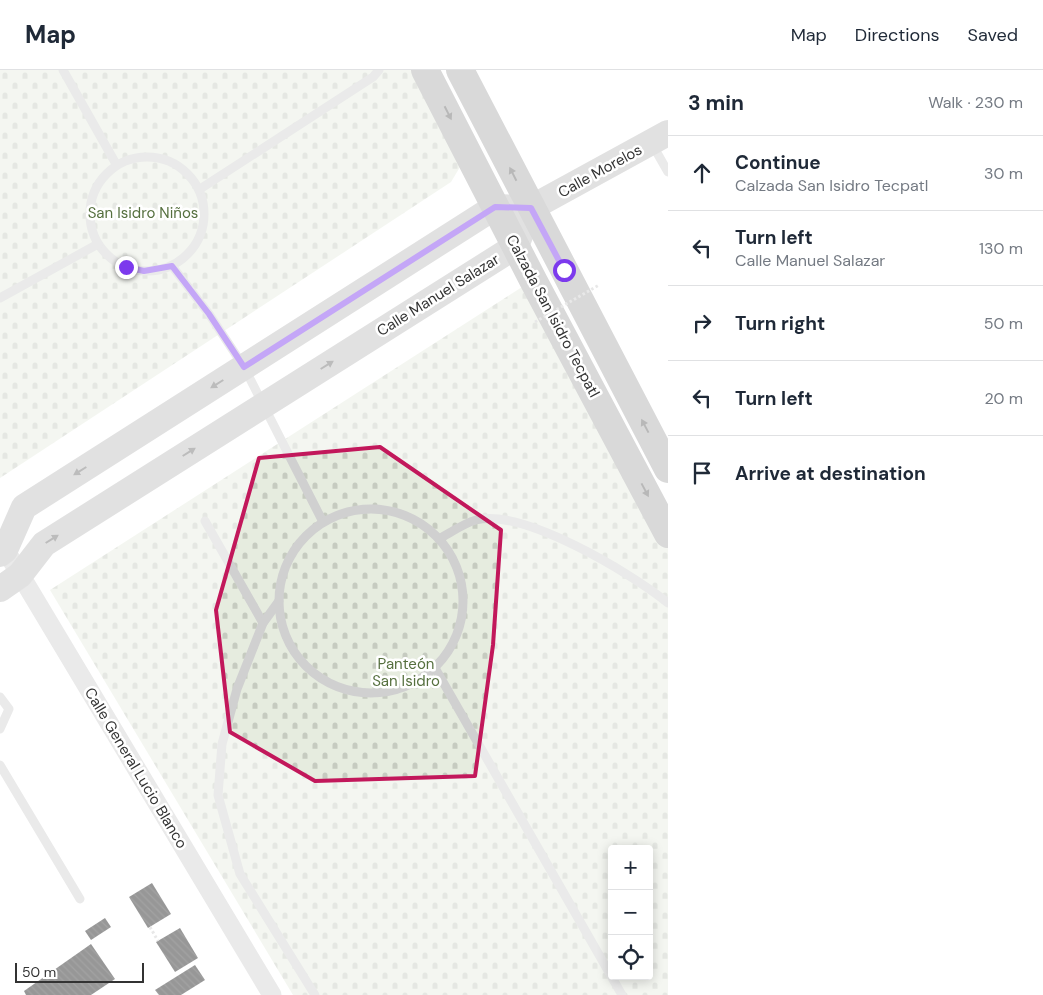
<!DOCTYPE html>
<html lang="en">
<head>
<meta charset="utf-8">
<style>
  body { margin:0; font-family:"DM Sans",sans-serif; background:#f2f2f3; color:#1f2937 }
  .controls { position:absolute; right:15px; bottom:15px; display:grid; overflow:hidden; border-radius:5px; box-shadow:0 2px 12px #0003 }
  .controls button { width:45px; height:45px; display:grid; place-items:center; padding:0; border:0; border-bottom:1px solid #e0e1e3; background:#fff; color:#1f2937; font:25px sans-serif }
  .scale { position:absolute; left:15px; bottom:12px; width:129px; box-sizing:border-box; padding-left:5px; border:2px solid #333; border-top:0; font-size:14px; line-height:18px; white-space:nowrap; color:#333; -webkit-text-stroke:4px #fff; paint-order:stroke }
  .stop { position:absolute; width:15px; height:15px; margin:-11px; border:4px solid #7c3aed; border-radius:50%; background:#fff }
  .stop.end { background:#7c3aed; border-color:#fff; box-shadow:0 1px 5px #0008 }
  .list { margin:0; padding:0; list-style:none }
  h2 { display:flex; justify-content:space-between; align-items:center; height:65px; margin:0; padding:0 20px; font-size:21px }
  h2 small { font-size:16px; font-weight:400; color:#747a83 }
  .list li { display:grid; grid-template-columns:32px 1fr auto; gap:15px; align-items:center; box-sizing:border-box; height:75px; padding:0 20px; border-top:1px solid #e0e1e3 }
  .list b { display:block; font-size:19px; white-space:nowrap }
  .list p { margin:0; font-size:16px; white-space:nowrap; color:#747a83 }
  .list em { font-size:16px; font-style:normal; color:#747a83 }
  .icon { flex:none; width:28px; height:28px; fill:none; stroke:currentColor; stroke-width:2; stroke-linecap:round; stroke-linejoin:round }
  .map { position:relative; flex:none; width:668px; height:925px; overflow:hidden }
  header { display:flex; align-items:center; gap:30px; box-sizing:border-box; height:70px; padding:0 25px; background:#fff; border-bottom:1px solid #e0e1e3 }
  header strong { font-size:24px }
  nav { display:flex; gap:28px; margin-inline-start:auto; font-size:18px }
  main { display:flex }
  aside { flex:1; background:#fff }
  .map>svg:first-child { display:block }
  .cemetery { fill:url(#cemetery-stones); fill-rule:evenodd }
  .building { fill:url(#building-back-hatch) }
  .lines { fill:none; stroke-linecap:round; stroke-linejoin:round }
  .path { stroke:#cdcdcd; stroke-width:3; stroke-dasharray:2.5 2.5; stroke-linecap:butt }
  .lane { stroke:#d0d0d0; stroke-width:9 }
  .street { stroke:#d0d0d0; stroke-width:19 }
  .secondary { stroke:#bdbdbd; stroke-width:26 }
  .primary { stroke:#ababab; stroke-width:28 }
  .path-bridge { stroke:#cdcdcd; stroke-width:3; stroke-dasharray:2.5 2.5; stroke-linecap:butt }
  .oneway { fill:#636363 }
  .oneway2 { fill:#6a6a6a }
  .route { stroke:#7c3aed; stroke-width:6 }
  .marked { fill:none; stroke:#c2185b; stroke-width:4; stroke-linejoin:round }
  .labels { text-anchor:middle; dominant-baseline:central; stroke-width:5; stroke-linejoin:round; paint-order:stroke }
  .street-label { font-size:15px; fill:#333; stroke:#fff }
  .park-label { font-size:15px; fill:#56703f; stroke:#fff }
</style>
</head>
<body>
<header>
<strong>Map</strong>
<nav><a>Map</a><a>Directions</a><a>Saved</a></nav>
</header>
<main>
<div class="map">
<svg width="668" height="925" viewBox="0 0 668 925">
  <defs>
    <pattern id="cemetery-stones" width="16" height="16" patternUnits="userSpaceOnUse" patternTransform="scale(1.25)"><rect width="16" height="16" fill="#e6ecdf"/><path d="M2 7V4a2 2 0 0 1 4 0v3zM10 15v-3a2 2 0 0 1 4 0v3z" fill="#c6cbc0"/></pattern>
    <pattern id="building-back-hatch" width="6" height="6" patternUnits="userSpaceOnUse" patternTransform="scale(1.25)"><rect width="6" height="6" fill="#1a1a1a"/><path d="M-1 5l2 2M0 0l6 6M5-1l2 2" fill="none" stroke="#333"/></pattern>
  </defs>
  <rect width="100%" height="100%" fill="#fff"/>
  <g class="cemetery">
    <polygon points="0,0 415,0 463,92 451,112 0,408"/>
    <path d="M533,210L668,476V925H293L50,520ZM612,779H649V906H612Z"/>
  </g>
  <g class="building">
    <polygon points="152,813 171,844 148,858 129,827"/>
    <polygon points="105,848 111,857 91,870 85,861"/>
    <polygon points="180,858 198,888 175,902 156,872"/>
    <polygon points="91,874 115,909 91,925 26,925 24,921"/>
    <polygon points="195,895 205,910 181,925 159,925 155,920"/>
  </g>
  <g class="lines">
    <polyline class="path" points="150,857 158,871"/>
    <g class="lane">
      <polyline points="63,0 116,94"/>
      <polyline points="652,74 668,102"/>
      <circle cx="147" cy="144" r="57"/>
      <polyline points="200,119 373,7 379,0"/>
      <polyline points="172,196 209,244 244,297 323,452"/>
      <polyline points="0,228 98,174"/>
      <circle cx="371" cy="531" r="92"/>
      <polyline points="205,451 263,553"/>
      <path d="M439,469C450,463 464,453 476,450C523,438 631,503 668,533"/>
      <polyline points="279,531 263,553 237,619 222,674 218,725 240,804 315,925"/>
      <polyline points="435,598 622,925"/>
      <polyline points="0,627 9,639 0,659"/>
      <polyline points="0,695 80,829"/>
    </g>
    <polyline class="street" points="0,471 272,925"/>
    <g class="secondary">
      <polyline points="531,138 668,63"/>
      <polyline points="0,484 5,480 24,437 495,137 531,138"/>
      <polyline points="0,519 20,505 44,474 516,176 531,138"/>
    </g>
    <g class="primary">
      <polyline points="425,0 533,210 668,464"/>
      <polyline points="460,0 668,399"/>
    </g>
    <polyline class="path-bridge" points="535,252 599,215"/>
  </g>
  <defs><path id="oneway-solid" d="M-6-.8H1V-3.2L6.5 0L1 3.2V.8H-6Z" transform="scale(1.25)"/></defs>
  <g class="oneway">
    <use href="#oneway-solid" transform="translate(448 43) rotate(63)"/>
    <use href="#oneway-solid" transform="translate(513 104) rotate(-117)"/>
    <use href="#oneway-solid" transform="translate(645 356) rotate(-118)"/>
    <use href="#oneway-solid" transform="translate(645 420) rotate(62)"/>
  </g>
  <g class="oneway2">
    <use href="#oneway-solid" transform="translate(327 295) rotate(-32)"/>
    <use href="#oneway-solid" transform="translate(217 314) rotate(148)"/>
    <use href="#oneway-solid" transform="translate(189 382) rotate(-32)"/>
    <use href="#oneway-solid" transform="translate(80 401) rotate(148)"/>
    <use href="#oneway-solid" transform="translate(52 469) rotate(-32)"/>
  </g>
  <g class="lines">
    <polyline class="route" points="126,197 144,201 172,196 209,244 244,297 495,137 531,138 564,200"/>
  </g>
  <path d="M0 0H668V925H0ZM380,377L501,460L493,575L475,706L315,711L230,662L216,540L259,388Z" fill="#fff" fill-opacity=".55" fill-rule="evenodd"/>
  <path class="marked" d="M380,377L501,460L493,575L475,706L315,711L230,662L216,540L259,388Z"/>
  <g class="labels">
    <g class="street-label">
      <text transform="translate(600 101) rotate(-29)">Calle Morelos</text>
      <text transform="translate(438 225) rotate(-32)">Calle Manuel Salazar</text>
      <text transform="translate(553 246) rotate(62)">Calzada San Isidro Tecpatl</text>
      <text transform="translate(136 698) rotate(59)">Calle General Lucio Blanco</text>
    </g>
    <g class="park-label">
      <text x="143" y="143">San Isidro Niños</text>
      <text x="406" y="594">Panteón<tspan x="406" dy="17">San Isidro</tspan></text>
    </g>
  </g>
</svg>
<div class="controls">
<button>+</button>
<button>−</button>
<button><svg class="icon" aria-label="locate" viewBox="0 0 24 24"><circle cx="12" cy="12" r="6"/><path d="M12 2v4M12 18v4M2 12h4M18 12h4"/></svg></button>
</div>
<div class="scale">50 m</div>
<div class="stop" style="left:564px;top:200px"></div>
<div class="stop end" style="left:126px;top:197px"></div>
</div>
<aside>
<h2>3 min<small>Walk · 230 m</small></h2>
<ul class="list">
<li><svg class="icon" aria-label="ahead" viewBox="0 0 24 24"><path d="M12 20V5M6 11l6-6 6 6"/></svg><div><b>Continue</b><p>Calzada San Isidro Tecpatl</p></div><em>30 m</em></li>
<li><svg class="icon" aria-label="left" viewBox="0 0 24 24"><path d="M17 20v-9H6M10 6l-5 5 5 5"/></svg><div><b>Turn left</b><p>Calle Manuel Salazar</p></div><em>130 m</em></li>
<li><svg class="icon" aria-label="right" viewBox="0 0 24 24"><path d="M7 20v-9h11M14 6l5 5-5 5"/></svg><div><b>Turn right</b></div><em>50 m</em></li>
<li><svg class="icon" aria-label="left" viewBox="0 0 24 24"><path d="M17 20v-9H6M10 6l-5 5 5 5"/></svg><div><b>Turn left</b></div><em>20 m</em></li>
<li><svg class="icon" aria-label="arrive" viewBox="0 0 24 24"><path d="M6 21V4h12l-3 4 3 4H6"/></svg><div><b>Arrive at destination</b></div></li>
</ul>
</aside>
</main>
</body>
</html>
